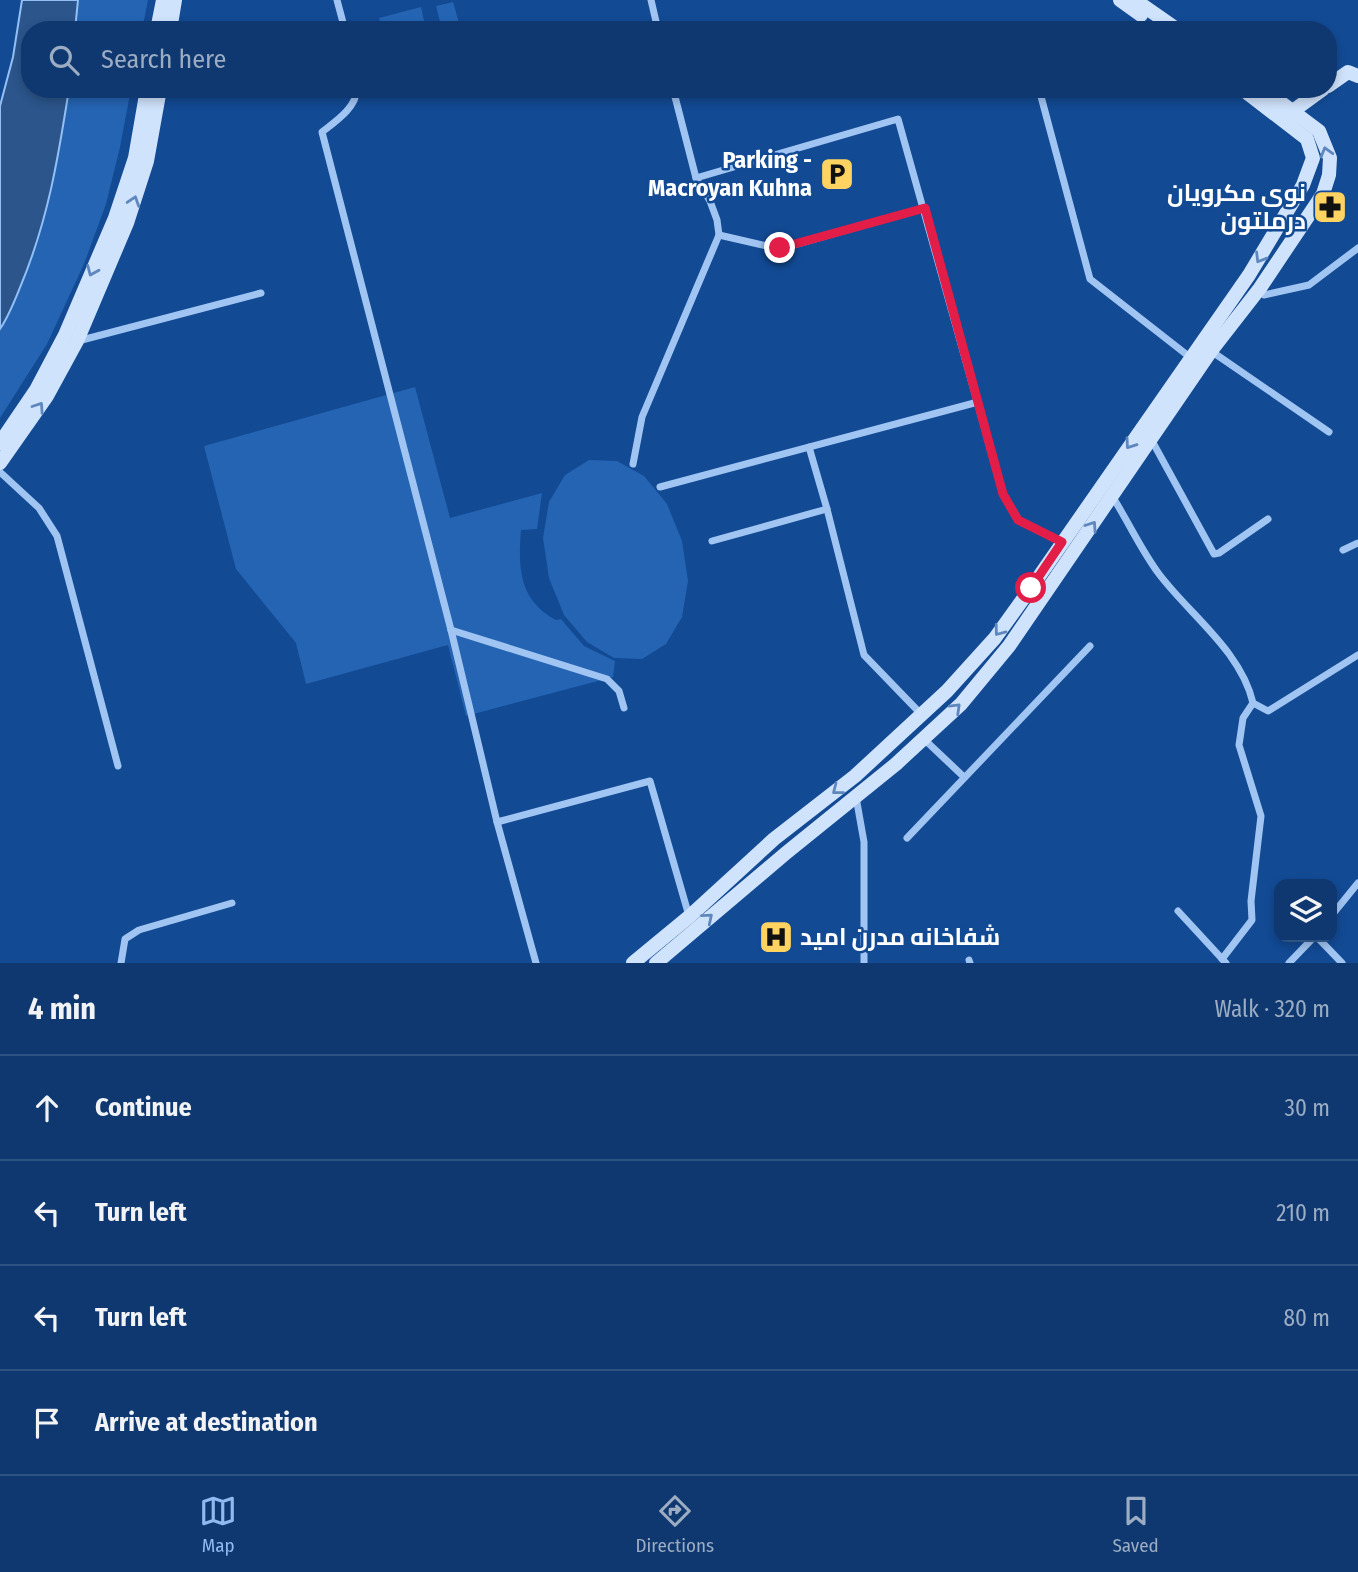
<!DOCTYPE html>
<html lang="en">
<head>
<meta charset="utf-8">
<style>
  body { margin:0; font-family:"Fira Sans Condensed",Cairo,sans-serif; background:#173f74; color:#f1f3f6 }
  .controls { position:absolute; right:21px; bottom:21px; display:grid; overflow:hidden; border-radius:14px; box-shadow:0 4px 10px #0003 }
  .controls button { width:63px; height:63px; display:grid; place-items:center; padding:0; border:0; border-bottom:2px solid #2e5282; background:#0e386f; color:#f1f3f6; font:35px sans-serif }
  .stop { position:absolute; width:21px; height:21px; margin:-16px; border:5px solid #e11d48; border-radius:50%; background:#fff }
  .stop.end { background:#e11d48; border-color:#fff; box-shadow:0 2px 7px #0008 }
  .list { margin:0; padding:0; list-style:none }
  h2 { display:flex; justify-content:space-between; align-items:center; height:91px; margin:0; padding:0 28px; font-size:30px }
  h2 small { font-size:23px; font-weight:400; color:#9bacc3 }
  .list li { display:grid; grid-template-columns:46px 1fr auto; gap:21px; align-items:center; box-sizing:border-box; height:105px; padding:0 28px; border-top:2px solid #2e5282 }
  .list b { display:block; font-size:26px; white-space:nowrap }
  .list em { font-size:23px; font-style:normal; color:#9bacc3 }
  .icon { flex:none; width:38px; height:38px; fill:none; stroke:currentColor; stroke-width:2; stroke-linecap:round; stroke-linejoin:round }
  .map { position:relative; flex:none; width:1358px; height:963px; overflow:hidden }
  .search { position:absolute; background:#0e386f; box-shadow:0 4px 10px #0003; left:21px; right:21px; top:21px; height:77px; display:flex; align-items:center; gap:18px; box-sizing:border-box; padding:0 24px; border-radius:28px; color:#9bacc3; font-size:26px }
  .sheet { height:511px; background:#0e386f }
  nav { display:flex; justify-content:space-around; align-items:center; box-sizing:border-box; height:98px; border-top:2px solid #2e5282; background:#0e386f; font-size:19px; color:#9bacc3 }
  nav a { display:grid; justify-items:center; gap:4px }
  nav .on { color:#90b9f0 }
  .map>svg:first-child { display:block }
  .green { fill:#2464b3 }
  .water { fill:#2b558b; stroke:#92c0f6; stroke-width:2 }
  .lines { fill:none; stroke-linecap:round; stroke-linejoin:round }
  .street { stroke:#a1c5f3; stroke-width:7 }
  .secondary { stroke:#d0e3fc; stroke-width:14 }
  .oneway { stroke:#5e87be }
  .route { stroke:#e11d48; stroke-width:9 }
  .labels { text-anchor:middle; dominant-baseline:central; stroke-width:5; stroke-linejoin:round; paint-order:stroke }
  .poi-label { font-size:24px; font-weight:bold; fill:#fff; stroke:#124a94; text-anchor:end }
</style>
</head>
<body>
<div class="map">
<svg width="1358" height="963" viewBox="0 0 1358 963">
  <rect width="100%" height="100%" fill="#124a94"/>
  <g class="green">
    <polygon points="78,0 148,0 142,30 75,30"/>
    <polygon points="453,2 461,30 442,30 436,6"/>
    <polygon points="421,7 425,25 407,30 382,30 379,18"/>
    <path d="M69,89H131L120,147L106,204L84,264L47,344L0,418V329C9,316 15,300 21,285C48,220 58,159 69,89Z"/>
    <path d="M415,387L450,518L542,493L537,529L521,530C518,568 519,600 556,620L561,619L584,646L615,661L613,677L466,716L448,645L306,684L296,643L236,569L204,446Z"/>
    <polygon points="589,460 617,461 644,476 667,504 682,541 688,581 682,617 666,644 642,659 614,658 587,642 564,615 549,578 543,538 549,502 565,475"/>
  </g>
  <path class="water" d="M22,0H78L75,30H30V89H69C58,159 48,220 21,285C15,300 9,316 0,329V106L13,57Z"/>
  <g class="lines">
    <g class="street">
      <polyline points="337,0 345,30"/>
      <polyline points="651,0 658,30"/>
      <path d="M357,89C356,108 336,121 322,132L451,630L497,822L536,963"/>
      <polyline points="1039,89 1090,279 1191,358"/>
      <polyline points="696,178 898,119 1003,494 1019,520 1062,542"/>
      <polyline points="719,235 780,249 925,208"/>
      <polyline points="1261,289 1264,295 1309,285 1358,248"/>
      <polyline points="78,341 261,293"/>
      <polyline points="1211,351 1329,432"/>
      <polyline points="1151,439 1214,554 1219,553 1268,519"/>
      <polyline points="809,447 827,509 864,655 921,714"/>
      <polyline points="633,464 642,417 719,235 717,220 710,201 696,178 673,89"/>
      <polyline points="0,472 39,508 57,536 118,766"/>
      <polyline points="660,487 978,402"/>
      <path d="M1112,496C1128,521 1141,550 1159,574C1190,615 1241,651 1253,703L1243,718L1239,745L1261,816L1251,901L1252,920L1222,959"/>
      <polyline points="712,541 827,509"/>
      <polyline points="1343,550 1358,543"/>
      <polyline points="451,630 607,679 619,691 624,708"/>
      <polyline points="1253,703 1268,711 1358,655"/>
      <polyline points="927,735 927,742 964,777"/>
      <polyline points="856,797 864,842 864,963"/>
      <polyline points="497,822 650,781 689,916"/>
      <polyline points="907,838 1090,646"/>
      <polyline points="1178,911 1226,963"/>
      <polyline points="1332,915 1358,883"/>
      <polyline points="1317,937 1342,963"/>
      <polyline points="969,960 970,963"/>
      <polyline points="121,963 125,939 139,930 232,903"/>
      <polyline points="1289,963 1314,937"/>
    </g>
    <g class="secondary">
      <polyline points="1120,0 1141,15"/>
      <polyline points="1135,0 1178,30"/>
      <polyline points="157,30 163,0"/>
      <polyline points="170,30 175,0"/>
      <polyline points="1328,86 1348,72 1358,76"/>
      <polyline points="1286,116 1323,89"/>
      <polyline points="0,443 36,390 65,335 115,218 135,158 147,89"/>
      <polyline points="0,463 47,396 77,341 127,223 147,161 160,89"/>
      <polyline points="633,963 690,916 774,839 855,776 947,691 995,638 1031,588 1249,275 1303,185 1313,158 1307,139 1242,89"/>
      <polyline points="656,963 786,853 896,764 961,704 1009,646 1211,351 1260,288 1323,194 1329,175 1330,158 1319,131 1263,89"/>
    </g>
  </g>
  <defs><path id="oneway-chevron" d="M-2-3.5L2.5 0L-2 3.5" fill="none" stroke-width="1.6" stroke-linecap="round" stroke-linejoin="round" transform="scale(1.75)"/></defs>
  <g class="oneway">
    <use href="#oneway-chevron" transform="translate(1326 152) rotate(-106)"/>
    <use href="#oneway-chevron" transform="translate(134 201) rotate(-72)"/>
    <use href="#oneway-chevron" transform="translate(1260 258) rotate(121)"/>
    <use href="#oneway-chevron" transform="translate(92 271) rotate(113)"/>
    <use href="#oneway-chevron" transform="translate(39 407) rotate(-56)"/>
    <use href="#oneway-chevron" transform="translate(1130 444) rotate(125)"/>
    <use href="#oneway-chevron" transform="translate(1092 526) rotate(-56)"/>
    <use href="#oneway-chevron" transform="translate(999 631) rotate(127)"/>
    <use href="#oneway-chevron" transform="translate(956 708) rotate(-44)"/>
    <use href="#oneway-chevron" transform="translate(837 790) rotate(142)"/>
    <use href="#oneway-chevron" transform="translate(708 918) rotate(-40)"/>
  </g>
  <g class="lines">
    <polyline class="route" points="780,248 925,208 1003,494 1018,520 1062,542 1031,588"/>
  </g>
  <defs>
    <g id="parking-square" transform="scale(1.75)"><rect x="-9" y="-9" width="18" height="18" rx="4" fill="#ffd362" stroke="#124a94"/><path d="M-3.5-5.5H1a3.5 3.5 0 0 1 0 7H-1V5.5H-3.5ZM-1-3.4V-.6H.8a1.4 1.4 0 0 0 0-2.8Z" fill="#111"/></g>
    <g id="pharmacy-square" transform="scale(1.75)"><rect x="-9" y="-9" width="18" height="18" rx="4" fill="#ffd362" stroke="#124a94"/><path d="M-2-6h4v4h4v4h-4v4h-4v-4h-4v-4h4Z" fill="#111"/></g>
    <g id="hospital-square" transform="scale(1.75)"><rect x="-9" y="-9" width="18" height="18" rx="4" fill="#ffd362" stroke="#124a94"/><path d="M-5-5h3v3.5h4V-5h3V5h-3V1.5h-4V5h-3Z" fill="#111"/></g>
  </defs>
  <g fill-rule="evenodd">
    <use href="#parking-square" x="837" y="174"/>
    <use href="#pharmacy-square" x="1330" y="207"/>
    <use href="#hospital-square" x="776" y="937"/>
  </g>
  <g class="labels">
    <g class="poi-label">
      <text x="812" y="160">Parking -<tspan x="812" dy="28">Macroyan Kuhna</tspan></text>
      <text x="1306" y="193">نوی مکرویان<tspan x="1306" dy="28">درملتون</tspan></text>
      <text x="800" y="937" text-anchor="start">شفاخانه مدرن امید</text>
    </g>
  </g>
</svg>
<div class="controls">
<button><svg class="icon" aria-label="layers" viewBox="0 0 24 24"><path d="M12 4l9 5-9 5-9-5zM3 14l9 5 9-5"/></svg></button>
</div>
<div class="stop" style="left:1031px;top:588px"></div>
<div class="stop end" style="left:780px;top:248px"></div>
<div class="search"><svg class="icon" aria-label="search" viewBox="0 0 24 24"><circle cx="10" cy="10" r="6"/><path d="M15 15l6 6"/></svg>Search here</div>
</div>
<section class="sheet">
<h2>4 min<small>Walk · 320 m</small></h2>
<ul class="list">
<li><svg class="icon" aria-label="ahead" viewBox="0 0 24 24"><path d="M12 20V5M6 11l6-6 6 6"/></svg><div><b>Continue</b></div><em>30 m</em></li>
<li><svg class="icon" aria-label="left" viewBox="0 0 24 24"><path d="M17 20v-9H6M10 6l-5 5 5 5"/></svg><div><b>Turn left</b></div><em>210 m</em></li>
<li><svg class="icon" aria-label="left" viewBox="0 0 24 24"><path d="M17 20v-9H6M10 6l-5 5 5 5"/></svg><div><b>Turn left</b></div><em>80 m</em></li>
<li><svg class="icon" aria-label="arrive" viewBox="0 0 24 24"><path d="M6 21V4h12l-3 4 3 4H6"/></svg><div><b>Arrive at destination</b></div></li>
</ul>
</section>
<nav>
<a class="on"><svg class="icon" aria-label="map" viewBox="0 0 24 24"><path d="M3 6l6-2 6 2 6-2v14l-6 2-6-2-6 2zM9 4v14M15 6v14"/></svg>Map</a>
<a><svg class="icon" aria-label="directions" viewBox="0 0 24 24"><path d="M12 3l9 9-9 9-9-9zM9 14v-3h6M13 9l2 2-2 2"/></svg>Directions</a>
<a><svg class="icon" aria-label="saved" viewBox="0 0 24 24"><path d="M7 4h10v16l-5-4-5 4z"/></svg>Saved</a>
</nav>
</body>
</html>
